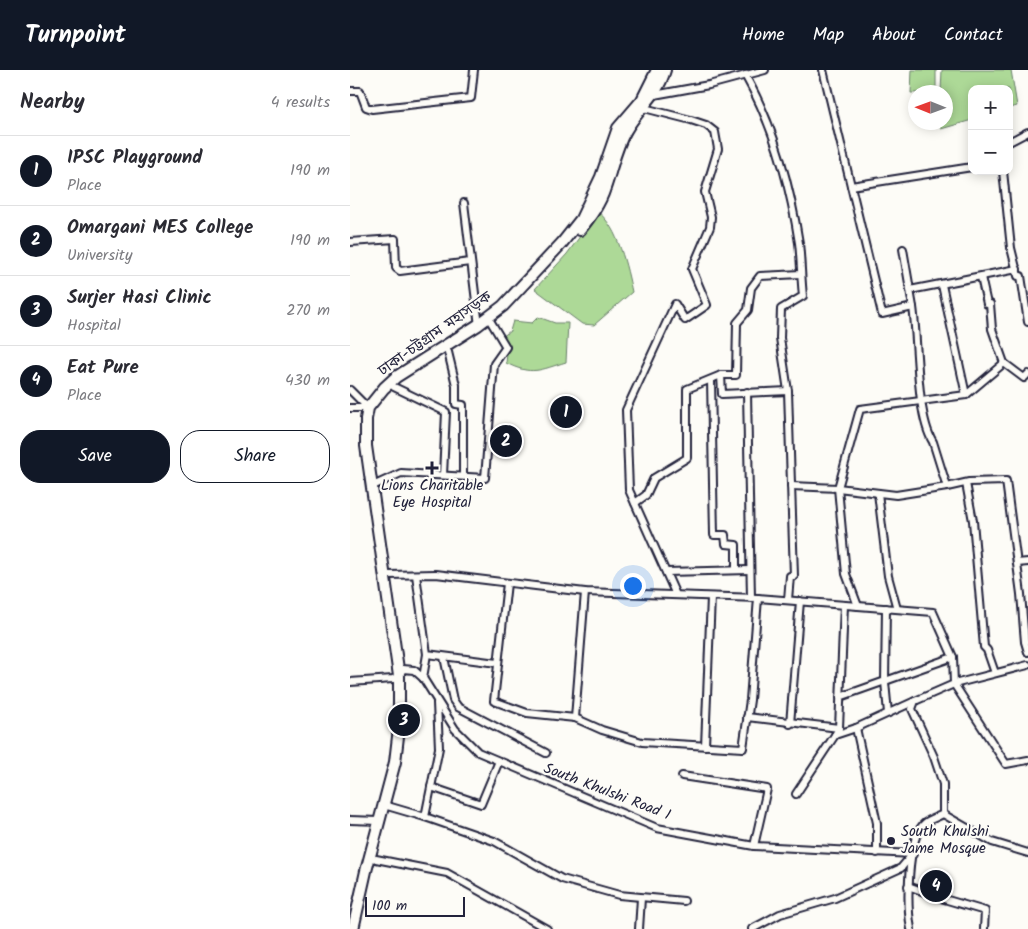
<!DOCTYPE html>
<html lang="en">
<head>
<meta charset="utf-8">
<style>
  body { margin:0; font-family:Kalam,"Noto Sans Bengali",sans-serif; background:#f2f2f3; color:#2b2b33 }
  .controls { position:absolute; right:15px; top:15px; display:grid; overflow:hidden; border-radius:10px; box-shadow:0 2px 12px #0003 }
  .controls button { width:45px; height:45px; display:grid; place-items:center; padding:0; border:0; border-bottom:1px solid #e1e1e2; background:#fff; color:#2b2b33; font:25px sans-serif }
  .compass { position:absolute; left:558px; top:15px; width:45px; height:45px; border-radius:50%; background:#fff; box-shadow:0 2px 12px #0003; rotate:271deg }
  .scale { position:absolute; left:15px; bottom:12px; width:100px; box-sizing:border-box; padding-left:5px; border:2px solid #22223b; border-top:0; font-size:14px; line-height:18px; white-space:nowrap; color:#22223b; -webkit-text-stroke:4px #fdfcf7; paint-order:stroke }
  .you { position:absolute; left:282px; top:515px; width:18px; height:18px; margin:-12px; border:4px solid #fff; border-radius:50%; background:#1a73e8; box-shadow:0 0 0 8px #1a73e833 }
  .badge { display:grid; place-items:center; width:32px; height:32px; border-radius:50%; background:#111827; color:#fff; font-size:16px; font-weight:700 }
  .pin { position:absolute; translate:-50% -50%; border:2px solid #fff; box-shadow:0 1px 5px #0006 }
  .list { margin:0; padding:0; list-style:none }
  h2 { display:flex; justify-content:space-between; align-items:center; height:65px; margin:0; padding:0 20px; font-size:21px }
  h2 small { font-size:16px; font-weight:400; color:#7c7c81 }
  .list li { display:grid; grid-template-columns:32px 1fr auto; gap:15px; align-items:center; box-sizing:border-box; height:70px; padding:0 20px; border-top:1px solid #e1e1e2 }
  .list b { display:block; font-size:19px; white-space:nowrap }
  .list p { margin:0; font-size:16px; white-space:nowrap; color:#7c7c81 }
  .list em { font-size:16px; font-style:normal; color:#7c7c81 }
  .actions { display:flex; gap:10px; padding:15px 20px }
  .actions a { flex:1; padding:11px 0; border:1px solid #111827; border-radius:20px; text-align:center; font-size:18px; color:#111827 }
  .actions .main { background:#111827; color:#fff }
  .map { position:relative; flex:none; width:678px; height:859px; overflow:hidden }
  header { display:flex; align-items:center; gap:30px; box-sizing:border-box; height:70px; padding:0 25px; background:#111827; color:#fff }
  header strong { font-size:24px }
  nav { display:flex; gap:28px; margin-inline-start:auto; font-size:18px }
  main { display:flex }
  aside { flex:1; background:#fff }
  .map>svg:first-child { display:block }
  .green { fill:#add997; stroke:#687e69 }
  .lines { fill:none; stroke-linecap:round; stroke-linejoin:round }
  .minor-casing { stroke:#22223b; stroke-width:10 }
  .highway-casing { stroke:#22223b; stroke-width:14 }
  .minor { stroke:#fdfcf7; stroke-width:6 }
  .highway { stroke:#fdfcf7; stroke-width:10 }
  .poi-dot { fill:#22223b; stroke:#fdfcf7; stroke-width:2 }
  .labels { text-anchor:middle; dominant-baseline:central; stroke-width:4.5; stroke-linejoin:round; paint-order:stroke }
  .street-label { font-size:15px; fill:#22223b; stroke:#fdfcf7 }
  .poi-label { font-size:15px; fill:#22223b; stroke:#fdfcf7 }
</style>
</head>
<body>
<header>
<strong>Turnpoint</strong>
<nav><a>Home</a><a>Map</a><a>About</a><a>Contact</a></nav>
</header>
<main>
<aside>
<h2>Nearby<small>4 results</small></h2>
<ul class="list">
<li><span class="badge">1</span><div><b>IPSC Playground</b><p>Place</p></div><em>190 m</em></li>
<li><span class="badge">2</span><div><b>Omargani MES College</b><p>University</p></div><em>190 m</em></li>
<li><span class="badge">3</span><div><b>Surjer Hasi Clinic</b><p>Hospital</p></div><em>270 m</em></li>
<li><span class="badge">4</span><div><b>Eat Pure</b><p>Place</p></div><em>430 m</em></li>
</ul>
<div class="actions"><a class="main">Save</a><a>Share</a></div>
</aside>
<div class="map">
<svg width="678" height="859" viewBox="0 0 678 859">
  <rect width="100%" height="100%" fill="#fdfcf7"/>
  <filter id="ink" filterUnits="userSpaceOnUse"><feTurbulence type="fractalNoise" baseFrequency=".02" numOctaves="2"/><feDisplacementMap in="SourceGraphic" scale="10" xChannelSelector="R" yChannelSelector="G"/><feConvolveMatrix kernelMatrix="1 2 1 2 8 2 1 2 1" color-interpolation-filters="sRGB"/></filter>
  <g filter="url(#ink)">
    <g class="green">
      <polygon points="562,0 586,0 586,22 561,23"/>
      <polygon points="592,0 661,0 667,36 659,38 659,19 622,19 622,50 591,59 590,53 596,52 596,22 591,22"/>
      <path d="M248,142C268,157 277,198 282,222L244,255L232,254L185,219L217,184Z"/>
      <path d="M188,247L205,253H218L216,292C190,300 182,306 156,293L158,275L152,267L160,261L163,251L182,253Z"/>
    </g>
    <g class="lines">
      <g class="minor-casing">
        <g id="minor">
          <path d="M473,0L532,244L563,237C568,271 566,345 583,372L597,417L619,412L656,411L671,524L675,572L678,582"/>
          <path d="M395,5C424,56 440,115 449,173C451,190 451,208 453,226L431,239L430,268L438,321L444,506H440L438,530"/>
          <polyline points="0,21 10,21 16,37 22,39 121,28 124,0"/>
          <polyline points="304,25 359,15 415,0"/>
          <polyline points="294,38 341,50 356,55 365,62 368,79 355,122 361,147 360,157 342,199 357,235 335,250 325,234 276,340 279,420 326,525"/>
          <polyline points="659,72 678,62"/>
          <polyline points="653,101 661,178 668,206 671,206 678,252"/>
          <polyline points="501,116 622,97"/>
          <polyline points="114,133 129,256"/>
          <polyline points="0,172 45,169 46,198 50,201 120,192"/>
          <polyline points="553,179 563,237"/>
          <polyline points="560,220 667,199"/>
          <polyline points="98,282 106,315 106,334 113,335 113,406"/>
          <polyline points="654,293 674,308 678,304"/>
          <polyline points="361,310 364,465 375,465 376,474 386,475 386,500"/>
          <polyline points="44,317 96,342 93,405"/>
          <polyline points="0,320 18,338"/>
          <polyline points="438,321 372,324 371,305 386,305 387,253 398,240 401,218 410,206 451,204"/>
          <polyline points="397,322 401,528"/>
          <polyline points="616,325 654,293 642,259 640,234 637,234 631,207"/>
          <polyline points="0,338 18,338"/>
          <polyline points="616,413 623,451 634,577 637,580 645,603"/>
          <polyline points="25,415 51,403 135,408 144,294 156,277 141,252"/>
          <polyline points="441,416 488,418 546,425 597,417"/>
          <polyline points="528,423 538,506 547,539"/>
          <polyline points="285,433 296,425 304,408 337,388 337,319 371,305"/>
          <polyline points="667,493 678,492"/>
          <polyline points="316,502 400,500"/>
          <path d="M38,505L86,504L235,522L408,528L583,542L603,587L604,614L565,631L562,639L584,687L593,714V744C588,747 580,749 575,753C556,768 557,837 561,859"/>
          <polyline points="66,505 77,584 147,593"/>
          <polyline points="157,513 144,631 177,643 225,648 252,660 292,672 393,678 400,630 408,528"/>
          <polyline points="494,535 489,658 485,665 506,658 565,631"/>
          <polyline points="508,536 496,504 488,418 510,339 616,325 592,215"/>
          <polyline points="536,538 535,612 538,643"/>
          <polyline points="94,587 103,630 108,637 196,683"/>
          <polyline points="678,595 604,614 656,694 678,690"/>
          <polyline points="73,608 77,584"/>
          <polyline points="0,612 43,609 49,606 53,599 64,600 73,608 105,659 128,682 307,758 404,776 563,784"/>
          <polyline points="490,627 603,587"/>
          <polyline points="397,647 489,658"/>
          <polyline points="225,648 235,522"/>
          <polyline points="440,654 450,531"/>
          <polyline points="506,658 527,753 527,783"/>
          <polyline points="355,676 361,527"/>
          <polyline points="332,706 417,719 404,776"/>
          <polyline points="81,717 131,734 149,691"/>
          <polyline points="446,724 485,665"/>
          <polyline points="34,735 75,747 89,678 87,633"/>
          <polyline points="593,744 642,772 678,783"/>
          <polyline points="75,747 144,771 212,809 269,825 334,831"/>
          <polyline points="0,750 29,751"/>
          <polyline points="26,789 97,803 197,859"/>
          <polyline points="558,816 594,829 635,841 634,859"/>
          <polyline points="289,859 291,828"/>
          <polyline points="402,859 430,844 485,828 551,798 562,785"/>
        </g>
      </g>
      <g class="highway-casing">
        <g id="highway">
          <path d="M230,160C240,147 250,134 255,118C262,99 265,78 276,60C289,37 307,27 315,0"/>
          <polyline points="3,859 16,801 45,692 49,658 49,606 16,376 16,349 18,338 34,318 46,307 128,255 153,236 212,173 231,149 251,107 268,58 292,30 307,0"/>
        </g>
      </g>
      <use href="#minor" class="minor"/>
      <use href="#highway" class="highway"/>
    </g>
  </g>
  <g class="poi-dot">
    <path d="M79.5 390.5h5v5h5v5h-5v5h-5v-5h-5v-5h5z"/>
    <circle cx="541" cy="771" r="5"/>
  </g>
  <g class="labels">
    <g class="street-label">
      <text transform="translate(85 264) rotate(-35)">ঢাকা-চট্টগ্রাম মহাসড়ক</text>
      <text transform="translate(257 722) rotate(21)">South Khulshi Road 1</text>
    </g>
    <g class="poi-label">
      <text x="82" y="416">Lions Charitable<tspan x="82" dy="17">Eye Hospital</tspan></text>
      <text x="551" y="762" text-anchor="start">South Khulshi<tspan x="551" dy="17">Jame Mosque</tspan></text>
    </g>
  </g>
</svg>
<div class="controls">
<button>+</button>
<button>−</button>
</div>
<svg class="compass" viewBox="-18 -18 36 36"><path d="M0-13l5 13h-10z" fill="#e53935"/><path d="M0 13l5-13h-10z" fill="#7c7c81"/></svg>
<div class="scale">100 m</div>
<div class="you"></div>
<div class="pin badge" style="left:216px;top:342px">1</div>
<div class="pin badge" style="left:156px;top:371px">2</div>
<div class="pin badge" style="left:54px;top:650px">3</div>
<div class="pin badge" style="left:586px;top:816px">4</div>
</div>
</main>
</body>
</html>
